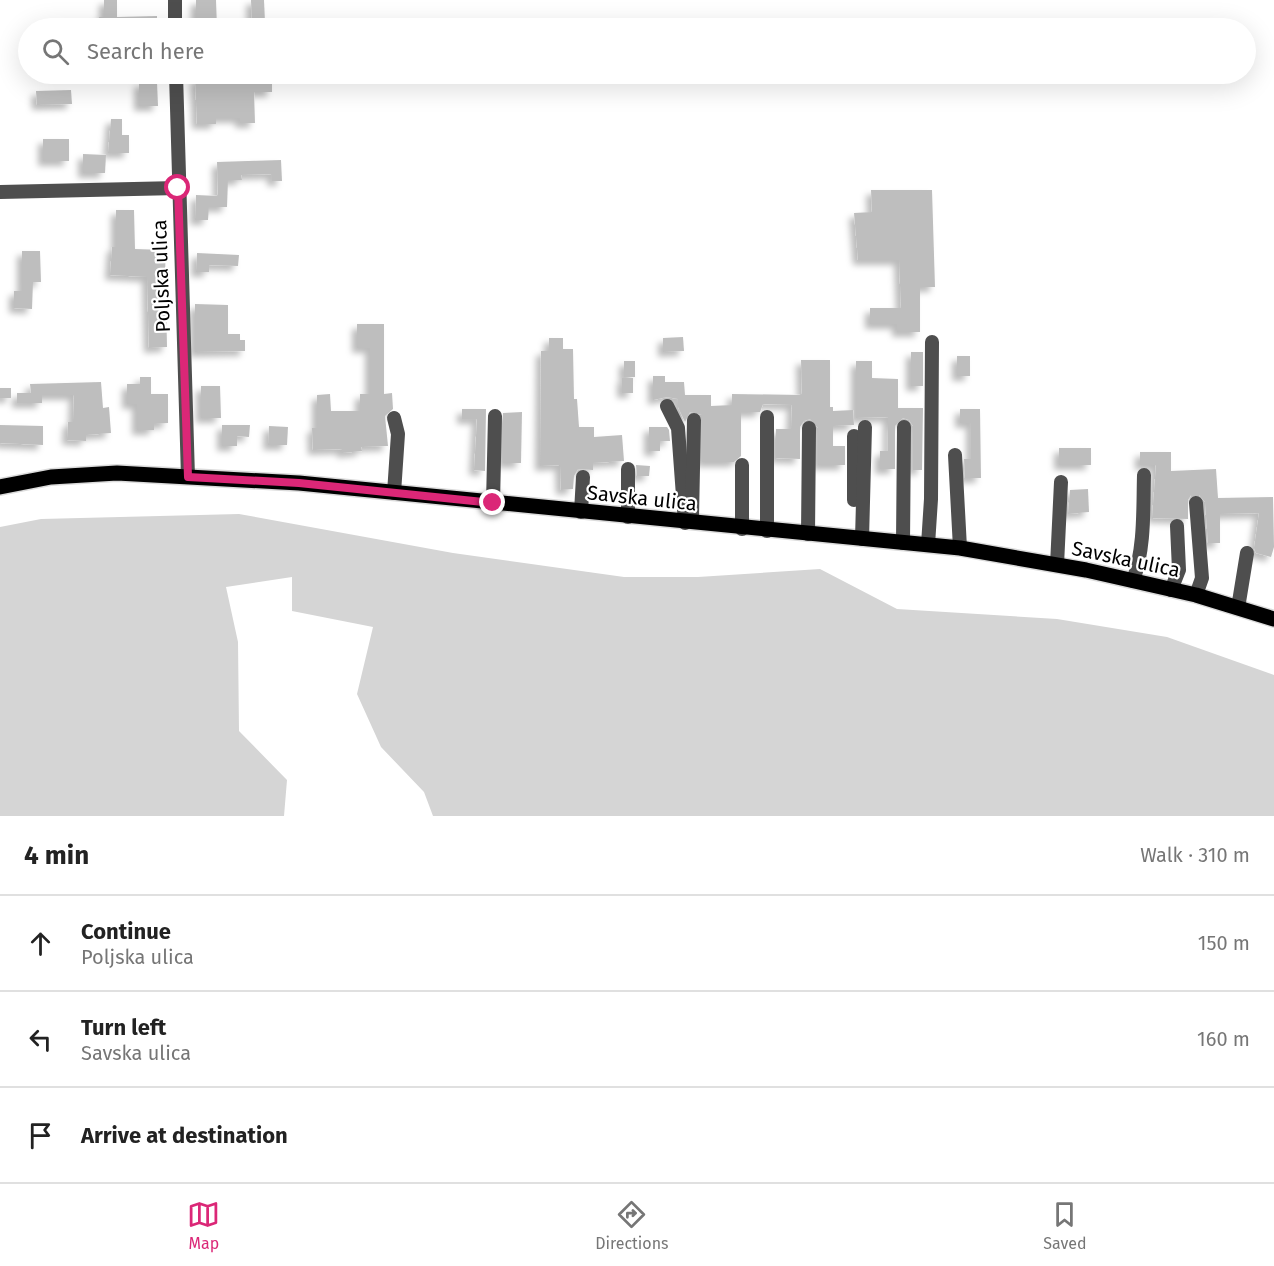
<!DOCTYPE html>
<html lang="en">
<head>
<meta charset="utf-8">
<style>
  body { margin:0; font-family:"Fira Sans",sans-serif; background:#f2f2f2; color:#222 }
  .stop { position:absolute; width:18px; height:18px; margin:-14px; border:4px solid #db2777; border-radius:50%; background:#fff }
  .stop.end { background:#db2777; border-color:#fff; box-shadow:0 2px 6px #0008 }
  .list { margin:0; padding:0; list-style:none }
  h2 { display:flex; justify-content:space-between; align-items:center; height:78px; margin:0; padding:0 24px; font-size:26px }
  h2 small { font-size:20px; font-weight:400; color:#767676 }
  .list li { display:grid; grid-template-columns:39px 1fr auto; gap:18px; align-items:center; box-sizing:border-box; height:96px; padding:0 24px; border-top:2px solid #e0e0e0 }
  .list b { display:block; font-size:22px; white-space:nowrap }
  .list p { margin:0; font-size:20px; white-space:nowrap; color:#767676 }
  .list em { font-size:20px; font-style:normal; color:#767676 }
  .icon { flex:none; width:33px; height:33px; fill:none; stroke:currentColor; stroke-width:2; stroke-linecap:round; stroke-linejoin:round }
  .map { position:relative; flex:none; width:1274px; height:816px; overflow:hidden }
  .search { position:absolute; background:#fff; box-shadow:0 6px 24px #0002; left:18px; right:18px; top:18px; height:66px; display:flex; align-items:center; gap:15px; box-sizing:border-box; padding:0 21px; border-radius:33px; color:#767676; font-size:22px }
  .sheet { height:366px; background:#fff }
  nav { display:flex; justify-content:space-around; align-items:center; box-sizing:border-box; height:84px; border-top:2px solid #e0e0e0; background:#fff; font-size:16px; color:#767676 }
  nav a { display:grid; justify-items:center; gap:3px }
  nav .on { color:#db2777 }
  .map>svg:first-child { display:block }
  .green { fill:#d5d5d5 }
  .building { fill:#bebebe; filter:url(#shadow) }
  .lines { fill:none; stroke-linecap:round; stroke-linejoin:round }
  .major-casing { stroke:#dbdbdb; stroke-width:18 }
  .minor { stroke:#4e4e4e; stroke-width:14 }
  .major { stroke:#000; stroke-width:15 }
  .route { stroke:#db2777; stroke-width:8 }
  .labels { text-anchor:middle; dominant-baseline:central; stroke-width:4.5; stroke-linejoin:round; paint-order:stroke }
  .street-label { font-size:20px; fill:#000; stroke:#fff }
</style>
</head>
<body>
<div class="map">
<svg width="1274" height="816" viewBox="0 0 1274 816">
  <defs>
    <filter id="shadow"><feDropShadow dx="-5" dy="5" stdDeviation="3" flood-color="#0004"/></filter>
  </defs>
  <rect width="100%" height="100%" fill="#fff"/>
  <polygon class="green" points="239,514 453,553 624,577 698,577 820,569 897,609 1057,619 1167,637 1274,675 1274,816 433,816 424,792 381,747 357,694 373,627 292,611 292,577 226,587 238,642 239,731 287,780 284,816 0,816 0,527 41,519"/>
  <g class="building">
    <polygon points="104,0 117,0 117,17 157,16 157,28 100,28 99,17 104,17"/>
    <polygon points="196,0 216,0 217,28 196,28"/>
    <polygon points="251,0 264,0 265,22 252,23"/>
    <polygon points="195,77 272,77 272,92 254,92 255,123 240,123 240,118 216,118 216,124 197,124"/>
    <polygon points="139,82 157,82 158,106 139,106"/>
    <polygon points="71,90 72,104 37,105 36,91"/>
    <polygon points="111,119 122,119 122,135 129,135 129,153 108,153"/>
    <rect x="43" y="139" width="26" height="22"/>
    <polygon points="83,154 106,155 105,173 83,173"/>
    <polygon points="281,160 282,181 272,181 272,174 241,175 242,180 228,180 227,207 209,207 208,220 195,220 196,195 218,196 217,162"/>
    <polygon points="871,190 932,190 935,287 920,287 920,332 897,332 897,324 870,324 870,308 901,308 899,260 858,260 854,213 872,212"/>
    <polygon points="116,210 134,210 135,249 165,250 167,347 149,348 147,277 110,275 112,247 116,247"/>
    <polygon points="22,251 40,251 41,282 33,282 32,309 14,308 14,291 22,291"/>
    <polygon points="197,253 239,255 238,266 209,265 209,272 196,272"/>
    <polygon points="195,304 228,305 228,334 240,334 240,340 245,340 245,351 195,352"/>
    <polygon points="357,324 384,324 384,394 392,393 393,409 385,416 388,446 361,447 362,451 342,453 342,449 313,450 312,428 317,428 317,395 330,394 331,411 360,411 360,394 370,394 370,348 357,348"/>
    <polygon points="683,337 684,351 663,352 663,338"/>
    <polygon points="549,338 563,338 563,349 573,349 574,399 577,399 579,427 594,427 594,437 622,435 624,461 593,463 593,470 578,469 574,476 573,489 561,490 560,465 540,466 541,351 549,350"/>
    <rect x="911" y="352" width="12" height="34"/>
    <rect x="957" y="356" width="13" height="20"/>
    <polygon points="801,360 830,360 830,407 833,407 833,411 853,410 854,425 833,426 833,446 845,446 845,465 818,465 818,428 810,419 804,421 800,427 800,459 776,458 776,429 791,429 792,405 763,404 760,412 741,412 741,456 734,462 702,462 702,415 690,412 685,422 678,407 678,399 667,397 653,400 653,376 665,376 665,382 684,382 685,395 711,395 711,406 732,405 732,394 802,395"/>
    <rect x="624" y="361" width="11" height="16"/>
    <polygon points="856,361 872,361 872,378 898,379 898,408 923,408 922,470 913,470 913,426 909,420 903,418 895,426 895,469 880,469 880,451 888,451 888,417 856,418"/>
    <polygon points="140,377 151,377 151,394 168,394 168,423 154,424 154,430 137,430 137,404 127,404 127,384 140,384"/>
    <rect x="622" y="378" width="11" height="15"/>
    <polygon points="101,382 103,408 109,407 111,433 86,435 86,441 67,440 68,422 73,422 74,395 42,395 42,403 17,403 17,393 31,393 30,384"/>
    <polygon points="201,386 220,386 221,418 201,418"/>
    <rect x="0" y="388" width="11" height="10"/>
    <polygon points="462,409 486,409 485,471 474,470 477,419 462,419"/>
    <polygon points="960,409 980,409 981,478 965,478 964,459 971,459 971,423 960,423"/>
    <polygon points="522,412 521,463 503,463 503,413"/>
    <polygon points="0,425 43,426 43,445 0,443"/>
    <polygon points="222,425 250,425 249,437 237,436 237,446 222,446"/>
    <polygon points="269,426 288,427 287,445 268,445"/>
    <polygon points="649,427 667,427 669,430 670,441 660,441 660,451 649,451"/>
    <rect x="1059" y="448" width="32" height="17"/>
    <polygon points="1140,452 1171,452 1171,471 1216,469 1218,498 1273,497 1274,547 1271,557 1256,553 1254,548 1259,513 1220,514 1220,543 1208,543 1205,502 1199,495 1191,495 1188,500 1188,519 1152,518 1156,465 1140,465"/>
    <polygon points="636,465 650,466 649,476 637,476"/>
    <polygon points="1088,489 1089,512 1068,514 1070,490"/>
  </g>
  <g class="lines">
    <g class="major-casing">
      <polyline id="major" points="0,487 51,477 117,473 299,483 960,548 1086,570 1196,595 1274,619"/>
    </g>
    <g class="minor">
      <polyline points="175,0 175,28"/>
      <polyline points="176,74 188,477"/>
      <polyline points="0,192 178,188"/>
      <polyline points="667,406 678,428 685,523"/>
      <polyline points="767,417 767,531"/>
      <polyline points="394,418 398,434 394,493"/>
      <polyline points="955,455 960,548"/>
      <polyline points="742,465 742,529"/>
      <polyline points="854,500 854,436"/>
      <polyline points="493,503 495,416"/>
      <polyline points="581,512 583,477"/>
      <polyline points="628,517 628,469"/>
      <polyline points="692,517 694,420"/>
      <polyline points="808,534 809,428"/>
      <polyline points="862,539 865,427"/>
      <polyline points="903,543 904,427"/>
      <polyline points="928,545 931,499 932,342"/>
      <polyline points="1057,565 1061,482"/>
      <path d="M1133,581C1145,547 1143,510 1144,475"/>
      <polyline points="1171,590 1179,570 1177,526"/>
      <polyline points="1196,595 1202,578 1196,503"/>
      <polyline points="1238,608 1247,553"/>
    </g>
    <use href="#major" class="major"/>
  </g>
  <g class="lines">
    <polyline class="route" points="178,188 188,477 299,483 493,503"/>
  </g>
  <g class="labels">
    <g class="street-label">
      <text transform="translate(161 276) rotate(-92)">Poljska ulica</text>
      <text transform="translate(642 498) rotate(6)">Savska ulica</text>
      <text transform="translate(1126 559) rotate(12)">Savska ulica</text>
    </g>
  </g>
</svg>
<div class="stop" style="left:178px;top:188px"></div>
<div class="stop end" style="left:493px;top:503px"></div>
<div class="search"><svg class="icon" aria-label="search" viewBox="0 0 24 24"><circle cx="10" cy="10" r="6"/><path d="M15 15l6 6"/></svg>Search here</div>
</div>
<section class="sheet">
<h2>4 min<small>Walk · 310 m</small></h2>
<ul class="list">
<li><svg class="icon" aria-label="ahead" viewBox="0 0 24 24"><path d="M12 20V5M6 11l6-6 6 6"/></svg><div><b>Continue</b><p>Poljska ulica</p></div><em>150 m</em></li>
<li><svg class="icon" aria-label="left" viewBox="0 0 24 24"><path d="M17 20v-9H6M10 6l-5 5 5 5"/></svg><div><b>Turn left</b><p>Savska ulica</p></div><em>160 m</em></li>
<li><svg class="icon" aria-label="arrive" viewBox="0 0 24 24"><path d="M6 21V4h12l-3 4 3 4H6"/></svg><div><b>Arrive at destination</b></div></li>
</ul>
</section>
<nav>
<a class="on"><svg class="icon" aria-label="map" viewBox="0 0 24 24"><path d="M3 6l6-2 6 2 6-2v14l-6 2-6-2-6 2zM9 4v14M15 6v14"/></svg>Map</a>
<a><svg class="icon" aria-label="directions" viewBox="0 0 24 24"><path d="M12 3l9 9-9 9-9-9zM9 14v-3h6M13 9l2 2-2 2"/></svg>Directions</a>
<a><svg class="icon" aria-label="saved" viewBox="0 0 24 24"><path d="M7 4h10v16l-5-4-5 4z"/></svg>Saved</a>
</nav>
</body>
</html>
